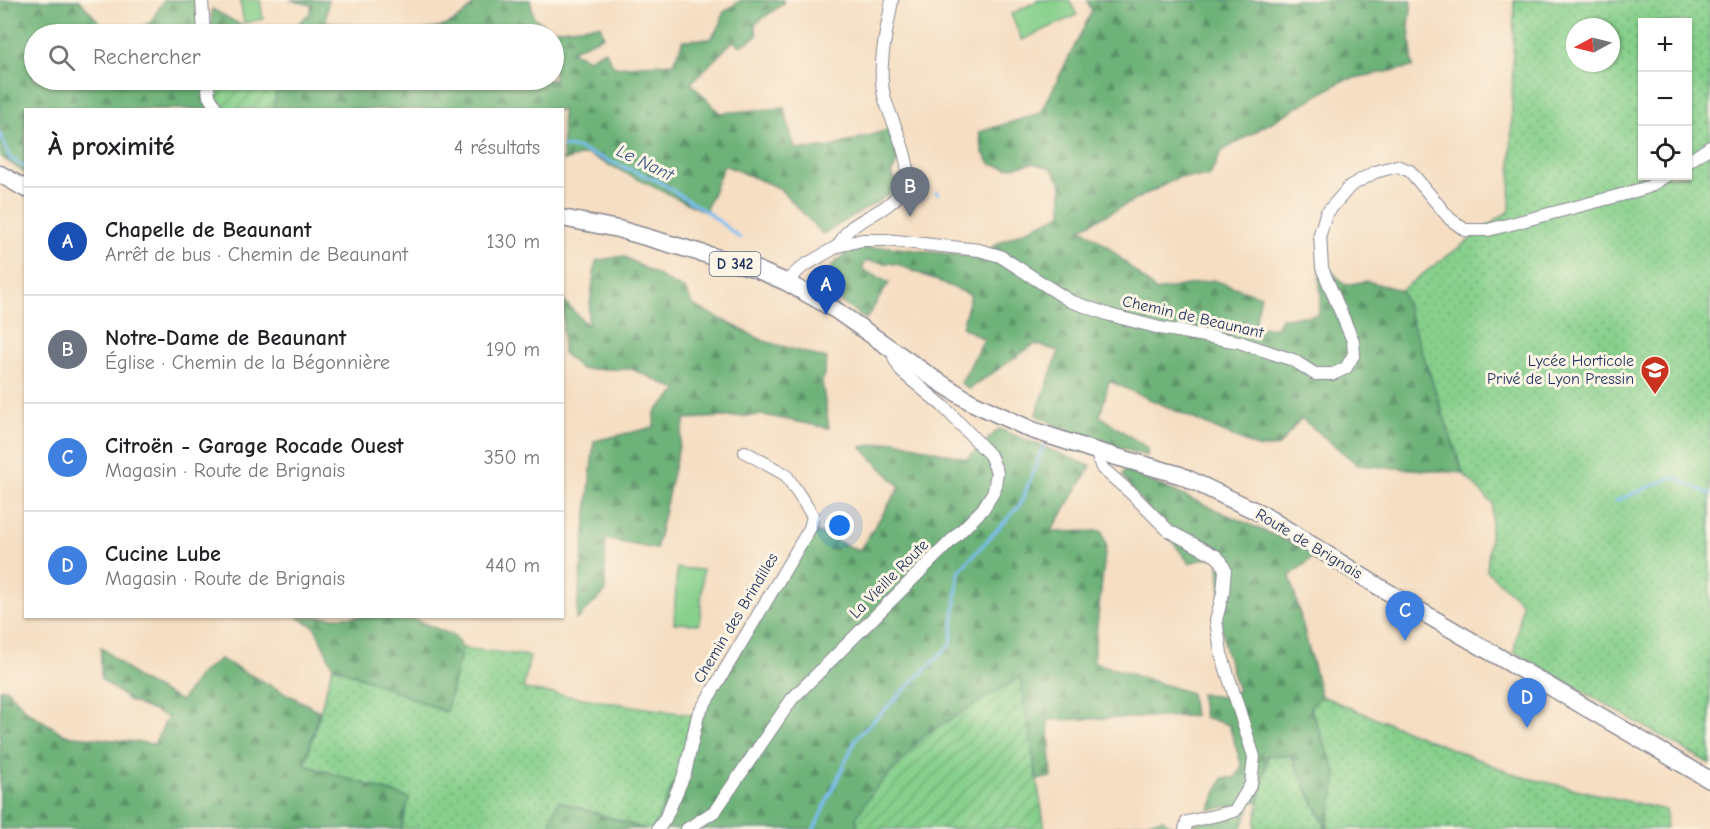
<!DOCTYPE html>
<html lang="fr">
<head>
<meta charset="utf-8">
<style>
  body { margin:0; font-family:"Comic Neue",sans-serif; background:#f6f6f6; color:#202124 }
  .controls { position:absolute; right:18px; top:18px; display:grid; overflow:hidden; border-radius:0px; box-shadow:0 2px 4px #0004 }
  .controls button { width:54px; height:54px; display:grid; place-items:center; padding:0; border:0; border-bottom:2px solid #e0e0e0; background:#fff; color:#202124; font:30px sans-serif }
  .compass { position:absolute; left:1566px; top:18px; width:54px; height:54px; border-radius:50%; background:#fff; box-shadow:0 2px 4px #0004; rotate:263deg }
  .you { position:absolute; left:840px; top:526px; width:21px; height:21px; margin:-15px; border:4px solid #fff; border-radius:50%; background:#1a73e8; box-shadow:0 0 0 9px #1a73e833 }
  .badge { display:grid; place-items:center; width:39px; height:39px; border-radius:50%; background:#c8321e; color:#fff; font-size:20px; font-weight:700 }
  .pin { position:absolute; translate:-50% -50px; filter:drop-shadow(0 2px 3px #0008) }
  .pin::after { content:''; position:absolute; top:32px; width:21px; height:18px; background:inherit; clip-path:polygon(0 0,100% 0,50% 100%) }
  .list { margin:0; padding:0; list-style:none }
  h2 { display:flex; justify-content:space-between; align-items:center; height:78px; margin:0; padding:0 24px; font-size:26px }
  h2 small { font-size:20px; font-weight:400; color:#757577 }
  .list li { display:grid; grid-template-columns:39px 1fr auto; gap:18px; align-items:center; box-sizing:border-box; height:108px; padding:0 24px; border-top:2px solid #e0e0e0 }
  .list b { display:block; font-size:22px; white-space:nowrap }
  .list p { margin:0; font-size:20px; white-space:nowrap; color:#757577 }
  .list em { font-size:20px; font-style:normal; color:#757577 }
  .icon { flex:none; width:33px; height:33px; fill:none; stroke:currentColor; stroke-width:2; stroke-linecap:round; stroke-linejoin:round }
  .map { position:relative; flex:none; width:1710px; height:829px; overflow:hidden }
  .search { position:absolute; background:#fff; box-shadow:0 2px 4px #0004; left:24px; top:24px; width:540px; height:66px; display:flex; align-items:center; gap:15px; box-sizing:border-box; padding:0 21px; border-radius:33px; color:#757577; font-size:22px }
  .panel { position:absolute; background:#fff; box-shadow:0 2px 4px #0004; left:24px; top:108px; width:540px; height:510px; border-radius:0px }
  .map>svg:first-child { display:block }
  .grass { fill:url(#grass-dots); stroke:#518075; stroke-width:1.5; fill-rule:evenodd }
  .forest { fill:url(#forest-firs); stroke:#44706b; stroke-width:1.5 }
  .garden { fill:url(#garden-furrows); stroke:#518075; stroke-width:1.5 }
  .pitch { fill:#87d08c; stroke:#518075; stroke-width:1.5 }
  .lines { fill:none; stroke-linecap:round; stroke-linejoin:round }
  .stream { stroke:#7cbef2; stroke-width:3 }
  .minor-casing { stroke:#888690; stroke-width:14 }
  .major-casing { stroke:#888690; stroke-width:19 }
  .minor { stroke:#fff; stroke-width:12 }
  .major { stroke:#fff; stroke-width:16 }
  .labels { text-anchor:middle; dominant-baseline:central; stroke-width:6; stroke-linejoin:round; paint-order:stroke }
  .shield { fill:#fcf5e5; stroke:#5e6a86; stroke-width:1.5 }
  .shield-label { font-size:15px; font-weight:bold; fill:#1b2f5e }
  .street-label { font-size:16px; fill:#1b2f5e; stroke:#fcf5e5 }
  .poi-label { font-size:16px; fill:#1b2f5e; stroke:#fcf5e5; text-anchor:end }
  .water-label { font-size:18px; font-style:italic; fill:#335383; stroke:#fcf5e5 }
</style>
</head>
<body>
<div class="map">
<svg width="1710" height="829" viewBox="0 0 1710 829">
  <defs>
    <pattern id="grass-dots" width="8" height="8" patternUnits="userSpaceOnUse" patternTransform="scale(1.5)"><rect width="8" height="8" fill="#87d08c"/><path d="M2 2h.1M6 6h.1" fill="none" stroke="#6ea976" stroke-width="1.8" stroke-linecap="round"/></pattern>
    <pattern id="forest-firs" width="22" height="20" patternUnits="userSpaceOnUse" patternTransform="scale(1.5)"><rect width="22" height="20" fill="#6db278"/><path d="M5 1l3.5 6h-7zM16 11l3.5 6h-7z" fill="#599166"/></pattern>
    <pattern id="garden-furrows" width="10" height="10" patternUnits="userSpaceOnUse" patternTransform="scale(1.5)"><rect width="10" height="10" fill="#87d08c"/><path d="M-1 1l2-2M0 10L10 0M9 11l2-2" fill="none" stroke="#6ea976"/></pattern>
  </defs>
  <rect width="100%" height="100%" fill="#fcf5e5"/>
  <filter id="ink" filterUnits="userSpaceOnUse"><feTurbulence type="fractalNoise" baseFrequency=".0167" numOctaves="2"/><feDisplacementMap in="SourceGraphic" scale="12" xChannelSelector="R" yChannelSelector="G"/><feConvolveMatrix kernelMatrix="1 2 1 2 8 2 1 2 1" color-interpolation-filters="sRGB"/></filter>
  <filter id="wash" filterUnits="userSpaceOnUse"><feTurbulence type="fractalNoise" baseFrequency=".008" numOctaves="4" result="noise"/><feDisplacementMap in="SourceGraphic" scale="24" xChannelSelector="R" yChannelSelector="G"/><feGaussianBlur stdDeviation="1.35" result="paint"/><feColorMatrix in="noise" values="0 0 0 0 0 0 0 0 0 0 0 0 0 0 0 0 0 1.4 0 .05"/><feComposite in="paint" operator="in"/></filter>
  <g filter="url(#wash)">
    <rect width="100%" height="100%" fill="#f5dec2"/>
    <g class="grass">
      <path d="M1514,0H1710V764L1514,652L1522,603L1487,571L1493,504L1463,473L1401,290L1510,210ZM1642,22H1688V176H1642ZM1575,27H1611V63H1575Z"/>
      <polygon points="462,648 530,656 523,689 693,715 679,772 653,829 645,829 558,801 548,829 401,829 409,798 305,765 333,666 446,712"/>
      <polygon points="1321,696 1519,776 1666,810 1667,829 1327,829 1337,775 1310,707"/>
      <polygon points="1268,755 1291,756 1326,829 1254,829"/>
    </g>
    <g class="forest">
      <polygon points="0,0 79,0 110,34 34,34 34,80 201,80 211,109 26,110 25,173 0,156"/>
      <polygon points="164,0 197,0 199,34 124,34 150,23"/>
      <polygon points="290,0 328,0 326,21 365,28 378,34 287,34 310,13 312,5"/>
      <path d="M477,0H530L534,17L550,30L600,25L604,36L570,51L589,59L605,50L614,67L674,63L683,40L710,39L721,24L723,13L741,0H783L784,3L755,24L757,36L741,46L733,41L691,83L720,113L784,108L795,149L828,148L888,130L895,144L898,161L891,174L897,184L887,196L823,234L779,188L724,165L705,212L587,154L563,161L562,110L273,109L278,80H554V34H413C420,30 424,30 432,29C450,27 466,15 477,0Z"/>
      <polygon points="1087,0 1412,0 1409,26 1413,67 1344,80 1222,151 1209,177 1179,177 1081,228 1105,244 1156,291 1213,280 1261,296 1254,327 1276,328 1281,318 1318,315 1321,295 1319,278 1327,267 1345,285 1367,281 1401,290 1463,473 1358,465 1301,418 1279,446 1259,448 1109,381 1100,416 1147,448 1147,456 1073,434 1036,415 1059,351 1035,344 969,389 961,383 984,339 962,327 971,295 897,264 866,261 862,269 889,283 866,319 821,288 833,264 852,249 888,247 984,258 994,245 1062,214 1062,184 1051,168 1032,163 1007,168 991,164 983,153 979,132 1041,113 1092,11"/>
      <polygon points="212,9 257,34 210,34"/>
      <polygon points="623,256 686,291 693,305 764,341 827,359 822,382 829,428 763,415 685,419 656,549 605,539 605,592 576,620 594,441 654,427 655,412 678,390 632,369 581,369 563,353 563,300 587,325 596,261"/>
      <polygon points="999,429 1091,466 1051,532 1102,531 1106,545 1093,662 1191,693 1194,716 1048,720 1052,777 1037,780 1019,677 856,818 858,829 653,829 679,772 693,715 814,531 859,551 900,487 861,447 896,441 967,459"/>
      <polygon points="1125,470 1317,554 1290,576 1321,696 1310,707 1337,775 1327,829 1291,756 1268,755 1259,801 1209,810 1223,778 1235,778 1242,766 1229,725 1204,717 1200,694 1221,697 1238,691 1225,649 1221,619 1219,555 1189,563 1122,476"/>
      <polygon points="297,617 409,617 455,636 462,648 446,712 333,666 314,626"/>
      <polygon points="101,647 140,680 181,701 201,673 220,659 319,711 305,765 409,798 401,829 0,829 0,689 7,689 28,712 65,735 154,744 168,717 130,701 101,679"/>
      <polygon points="558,801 645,829 548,829"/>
      <polygon points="1250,808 1241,829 1105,829 1163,819 1176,829"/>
    </g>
    <g class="garden">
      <path d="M213,80H278L273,109H225C216,102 213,91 213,80Z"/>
      <polygon points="1020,677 1045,829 858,829 856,818 874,790 926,734"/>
    </g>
    <g class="pitch">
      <polygon points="240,0 260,0 263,19 244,23"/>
      <polygon points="1039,0 1069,0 1077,15 1022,40 1011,14"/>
      <polygon points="677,568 703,570 700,624 674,623"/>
    </g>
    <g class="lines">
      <g class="stream">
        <polyline points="0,134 10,158 26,168"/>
        <polyline points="562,147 577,148 656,180 710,214 740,238"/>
        <polyline points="936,192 938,194"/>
        <polyline points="1616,501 1673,477 1710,494"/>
        <polyline points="814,829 857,737 951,644 959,571 1020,505 1044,445"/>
      </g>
    </g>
  </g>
  <g filter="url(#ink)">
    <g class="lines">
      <g class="minor-casing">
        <g id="minor">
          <polyline points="202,0 204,34"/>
          <polyline points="207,80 209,96 217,110"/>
          <polyline points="1688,162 1710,147"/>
          <path d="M838,246C842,240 846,231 852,227C871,213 892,209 905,185C916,165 889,117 884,96C877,65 887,31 892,0"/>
          <polyline points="786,282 802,267 838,246 862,240 886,240 979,250 1000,256 1070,301 1110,315 1160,328 1239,342 1293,360 1315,374 1333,374 1346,368 1354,354 1353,341 1322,268 1320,234 1326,214 1350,186 1375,172 1397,166 1410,171 1450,219 1465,230 1488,230 1625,194 1648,187 1666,176"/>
          <polyline points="1096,451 1102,468 1132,494 1169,531 1216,556 1221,561 1225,570 1223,593 1216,620 1221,653 1254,757 1251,784 1235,811 1187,822 1185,829"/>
          <polyline points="658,829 665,819 685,773 698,715 810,528 813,516 786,475 745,452"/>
          <polyline points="687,829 715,811 792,699 983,509 994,491 997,472 990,455 943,406 902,372 895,360 892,349"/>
        </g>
      </g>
      <g class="major-casing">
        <g id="major">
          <polyline points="0,174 26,189"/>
          <polyline points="562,218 618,229 753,268 786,282 834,309 933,378 971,402 1032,430 1096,451 1180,475 1262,514 1381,588 1710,780"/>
        </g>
      </g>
      <use href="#minor" class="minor"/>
      <use href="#major" class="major"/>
    </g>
  </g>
  <defs>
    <g id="school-pin" transform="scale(1.5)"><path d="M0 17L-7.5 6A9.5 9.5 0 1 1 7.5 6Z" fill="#c8321e" stroke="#fcf5e5"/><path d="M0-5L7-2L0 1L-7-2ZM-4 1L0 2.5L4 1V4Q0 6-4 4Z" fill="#fff"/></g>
  </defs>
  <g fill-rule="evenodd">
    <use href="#school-pin" x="1655" y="370"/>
  </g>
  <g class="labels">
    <rect class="shield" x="709.5" y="252" width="51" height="24" rx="4.5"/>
    <g class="shield-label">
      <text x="735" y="264">D 342</text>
    </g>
    <g class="street-label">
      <text transform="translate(1193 317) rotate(13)">Chemin de Beaunant</text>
      <text transform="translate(1309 544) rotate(31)">Route de Brignais</text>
      <text transform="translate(889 579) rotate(-45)">La Vieille Route</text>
      <text transform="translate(736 618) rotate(-59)">Chemin des Brindilles</text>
    </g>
    <g class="poi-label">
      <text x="1634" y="361">Lycée Horticole<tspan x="1634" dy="18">Privé de Lyon Pressin</tspan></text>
    </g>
    <g class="water-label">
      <text transform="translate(645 163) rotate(26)">Le Nant</text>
    </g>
  </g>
</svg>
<div class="controls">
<button>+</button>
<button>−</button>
<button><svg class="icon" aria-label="locate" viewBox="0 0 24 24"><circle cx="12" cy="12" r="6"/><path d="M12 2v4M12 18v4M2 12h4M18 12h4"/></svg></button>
</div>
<svg class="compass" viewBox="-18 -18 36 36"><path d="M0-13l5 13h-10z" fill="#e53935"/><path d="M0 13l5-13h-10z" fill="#757577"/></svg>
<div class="you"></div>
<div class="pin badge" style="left:826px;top:315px;background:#1a4fb4">A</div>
<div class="pin badge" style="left:910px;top:217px;background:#6b7280">B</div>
<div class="pin badge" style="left:1405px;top:641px;background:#3f7fe0">C</div>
<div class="pin badge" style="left:1527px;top:728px;background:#3f7fe0">D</div>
<div class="search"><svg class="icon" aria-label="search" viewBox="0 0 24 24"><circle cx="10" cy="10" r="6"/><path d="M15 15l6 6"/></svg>Rechercher</div>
<section class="panel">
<h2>À proximité<small>4 résultats</small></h2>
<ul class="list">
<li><span class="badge" style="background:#1a4fb4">A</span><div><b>Chapelle de Beaunant</b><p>Arrêt de bus · Chemin de Beaunant</p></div><em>130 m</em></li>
<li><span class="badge" style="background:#6b7280">B</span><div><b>Notre-Dame de Beaunant</b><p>Église · Chemin de la Bégonnière</p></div><em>190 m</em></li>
<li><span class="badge" style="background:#3f7fe0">C</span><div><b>Citroën - Garage Rocade Ouest</b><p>Magasin · Route de Brignais</p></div><em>350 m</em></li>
<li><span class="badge" style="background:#3f7fe0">D</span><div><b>Cucine Lube</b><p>Magasin · Route de Brignais</p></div><em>440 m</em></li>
</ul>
</section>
</div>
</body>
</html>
